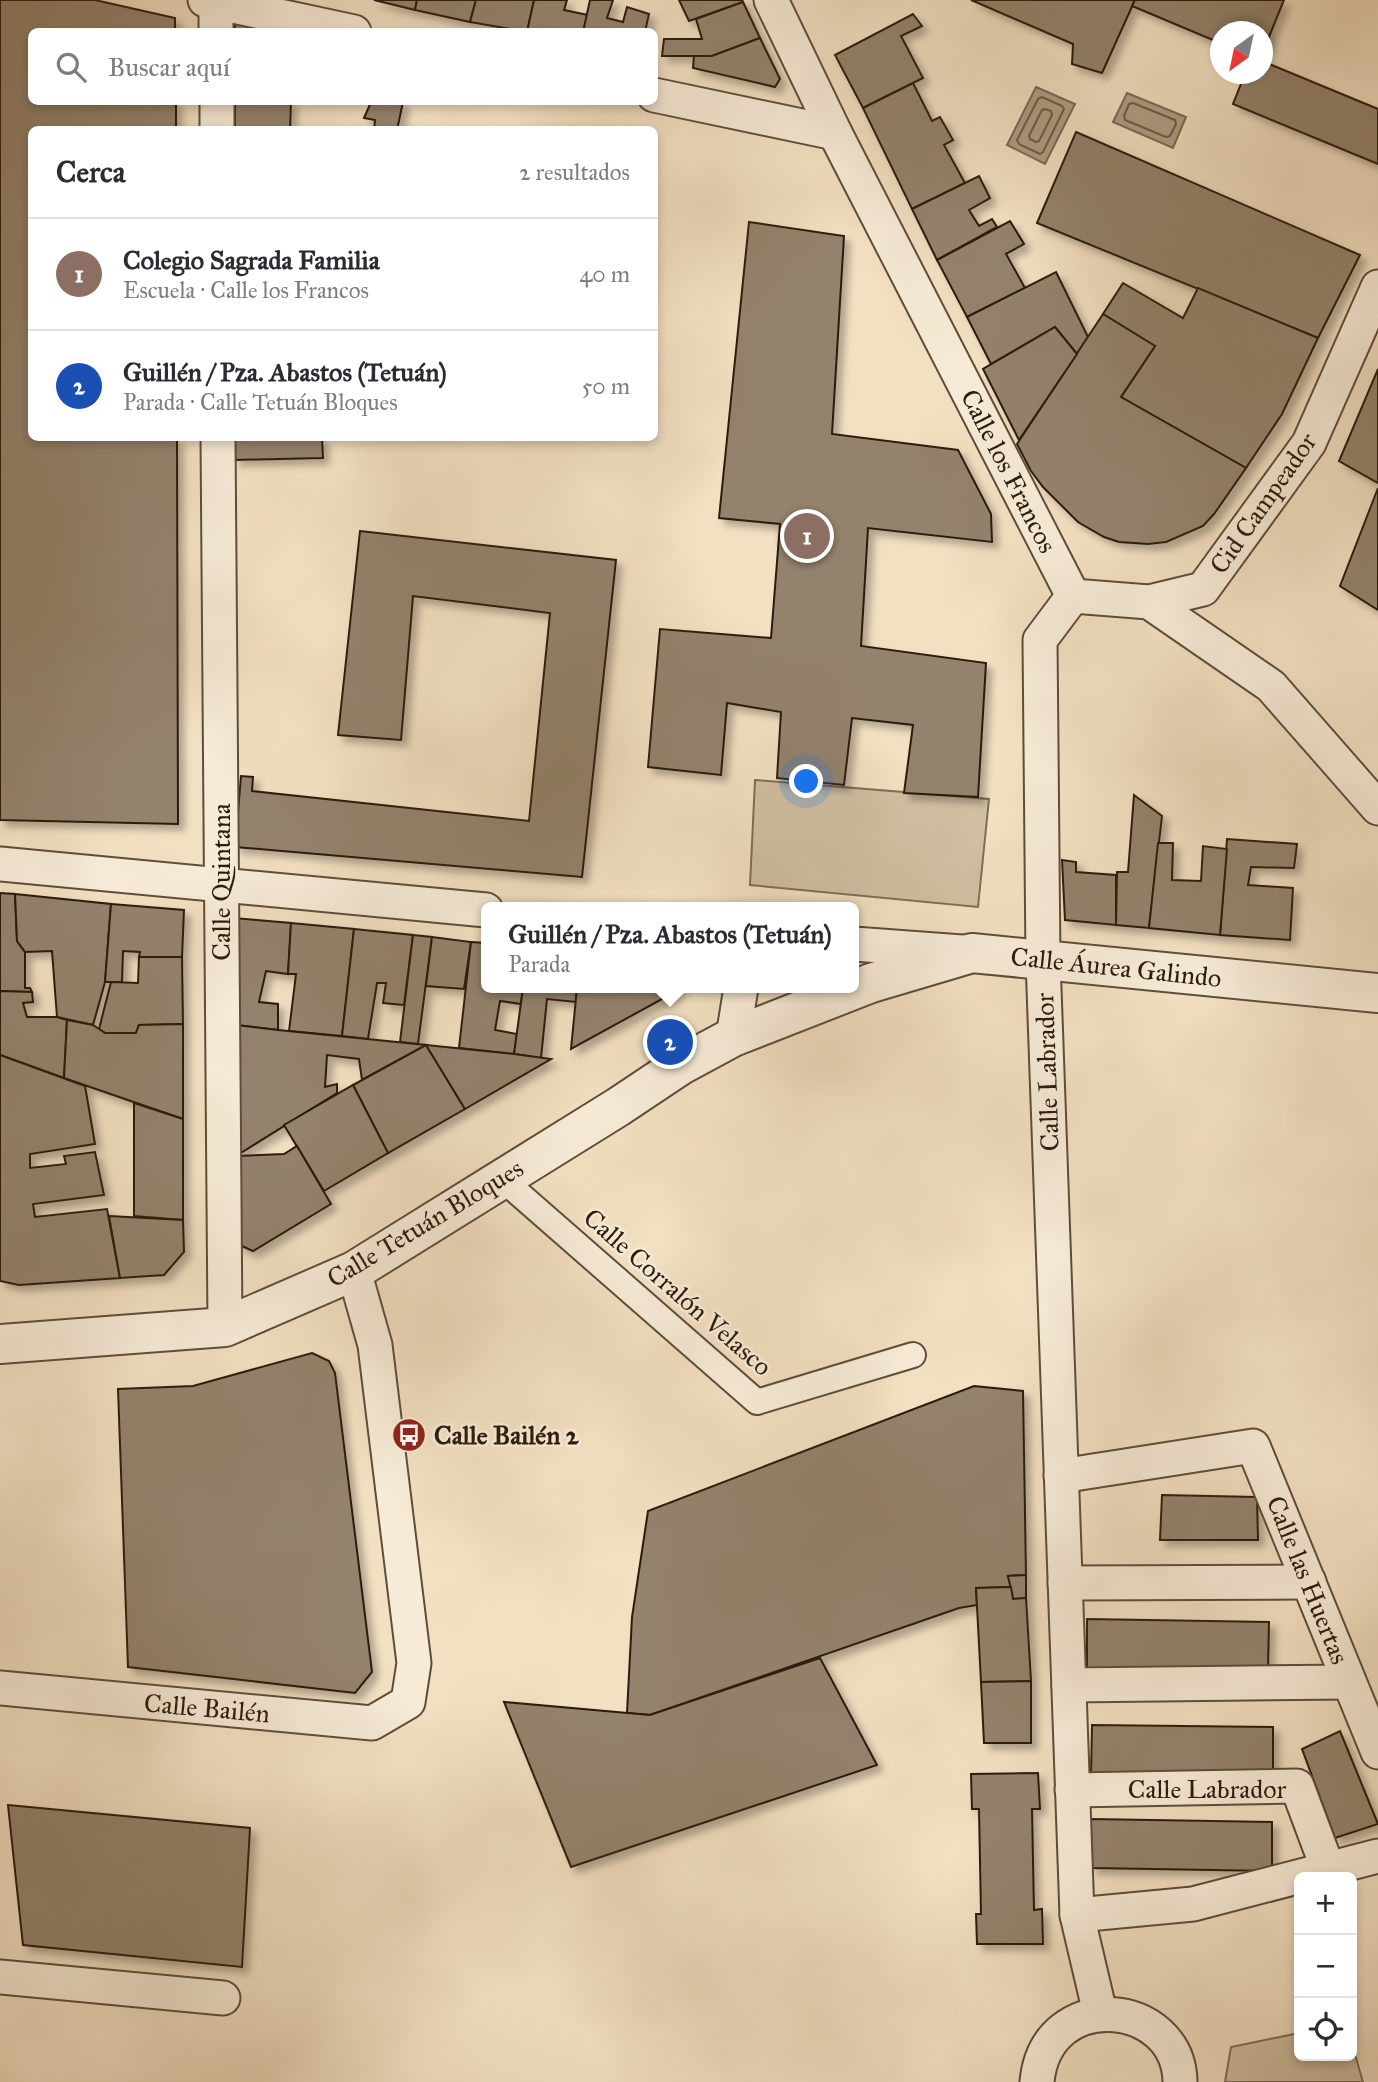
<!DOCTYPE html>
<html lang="es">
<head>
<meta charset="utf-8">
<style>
  body { margin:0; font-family:"IM FELL Great Primer",serif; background:#f7f7f7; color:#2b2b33 }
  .controls { position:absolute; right:21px; bottom:21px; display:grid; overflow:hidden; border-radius:10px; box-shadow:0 4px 10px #0003 }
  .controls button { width:63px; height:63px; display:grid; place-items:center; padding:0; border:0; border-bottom:2px solid #e1e1e2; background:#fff; color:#2b2b33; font:35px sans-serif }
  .compass { position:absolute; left:1210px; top:21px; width:63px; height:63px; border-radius:50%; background:#fff; box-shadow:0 4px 10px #0003; rotate:213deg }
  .you { position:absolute; left:807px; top:782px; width:24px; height:24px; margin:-18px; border:5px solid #fff; border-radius:50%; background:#1a73e8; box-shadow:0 0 0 10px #1a73e833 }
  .badge { display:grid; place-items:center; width:46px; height:46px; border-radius:50%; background:#ea580c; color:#fff; font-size:23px; font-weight:700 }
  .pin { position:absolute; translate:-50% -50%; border:4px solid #fff; box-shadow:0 2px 7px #0006 }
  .popup { position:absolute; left:481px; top:902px; width:378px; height:91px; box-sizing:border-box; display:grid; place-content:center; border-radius:10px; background:#fff; filter:drop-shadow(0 2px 5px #0005); font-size:23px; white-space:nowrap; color:#7c7c81 }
  .popup b { font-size:26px; color:#2b2b33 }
  .popup::after { content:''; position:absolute; left:50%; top:100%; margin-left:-14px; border:14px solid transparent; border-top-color:#fff }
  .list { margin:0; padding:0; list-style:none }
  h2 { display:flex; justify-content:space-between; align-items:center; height:91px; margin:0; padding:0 28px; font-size:30px }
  h2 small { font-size:23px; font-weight:400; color:#7c7c81 }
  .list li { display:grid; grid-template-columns:46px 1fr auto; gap:21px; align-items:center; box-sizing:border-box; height:112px; padding:0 28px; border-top:2px solid #e1e1e2 }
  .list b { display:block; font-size:26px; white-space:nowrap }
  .list p { margin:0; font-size:23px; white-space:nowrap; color:#7c7c81 }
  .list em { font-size:23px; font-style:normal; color:#7c7c81 }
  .icon { flex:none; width:38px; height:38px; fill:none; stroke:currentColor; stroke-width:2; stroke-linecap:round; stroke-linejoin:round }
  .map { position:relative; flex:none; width:1378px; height:2082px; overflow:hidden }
  .search { position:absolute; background:#fff; box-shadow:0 4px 10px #0003; left:28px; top:28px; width:630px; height:77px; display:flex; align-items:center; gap:18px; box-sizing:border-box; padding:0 24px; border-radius:10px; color:#7c7c81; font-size:26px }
  .panel { position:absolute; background:#fff; box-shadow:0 4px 10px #0003; left:28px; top:126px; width:630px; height:315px; border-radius:10px }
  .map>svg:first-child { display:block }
  .green { fill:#d0bfa3; stroke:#7e6e58; stroke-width:2 }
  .water { fill:#af9d85; stroke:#7b6955; stroke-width:2 }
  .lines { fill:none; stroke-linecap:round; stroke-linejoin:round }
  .shore { stroke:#6e5c4a; stroke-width:2 }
  .building { fill:#93826c; stroke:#2c1c0e; stroke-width:2; filter:url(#shadow) }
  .pedestrian-casing { stroke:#5e4d3b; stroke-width:28 }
  .minor-casing { stroke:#5e4d3b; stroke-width:37 }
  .tertiary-casing { stroke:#5e4d3b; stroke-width:42 }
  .pedestrian { stroke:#f7ebd7; stroke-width:24 }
  .minor { stroke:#f7ebd7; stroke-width:33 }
  .tertiary { stroke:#f7ebd7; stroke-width:38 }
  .labels { text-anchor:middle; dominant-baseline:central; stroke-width:5; stroke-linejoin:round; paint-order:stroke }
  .street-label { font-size:26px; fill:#2c1c0e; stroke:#f7ebd7 }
  .poi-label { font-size:26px; font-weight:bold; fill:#2c1c0e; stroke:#f7ebd7; text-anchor:start }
</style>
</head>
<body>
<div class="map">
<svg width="1378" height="2082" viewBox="0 0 1378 2082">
  <defs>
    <filter id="shadow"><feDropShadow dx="6" dy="6" stdDeviation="3.5" flood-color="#0004"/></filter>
  </defs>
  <rect width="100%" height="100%" fill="#f2e0c2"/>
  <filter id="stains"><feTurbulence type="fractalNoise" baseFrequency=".00286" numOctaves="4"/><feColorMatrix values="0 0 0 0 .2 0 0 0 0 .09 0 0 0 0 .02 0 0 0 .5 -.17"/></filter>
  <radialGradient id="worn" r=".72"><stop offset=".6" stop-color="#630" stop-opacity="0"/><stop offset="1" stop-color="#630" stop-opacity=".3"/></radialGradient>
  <g class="green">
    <polygon points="755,780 989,799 978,907 750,885"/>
    <polygon points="1299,2033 1299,2056 1352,2056 1352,2044 1363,2082 1225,2082 1231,2047"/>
  </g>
  <g class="water">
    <polygon points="1036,87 1075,104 1045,164 1007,145"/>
    <polygon points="1127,93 1186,117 1173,148 1113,122"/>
  </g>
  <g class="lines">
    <g class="shore">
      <polygon points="1042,97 1062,106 1064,109 1043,152 1040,154 1019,144 1017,140 1038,99"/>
      <polygon points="1133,103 1175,120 1176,124 1170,136 1166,137 1125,120 1124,116 1129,104"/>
      <polygon points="1045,109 1051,111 1052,115 1039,141 1036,142 1030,139 1029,136 1042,110"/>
    </g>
  </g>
  <g class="building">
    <polygon points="0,0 95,0 175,18 175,32 32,32 32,102 176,102 176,130 32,130 32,438 177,438 178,824 0,820"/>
    <polygon points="374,0 417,0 415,10"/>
    <polygon points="417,0 476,0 470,22 415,10"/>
    <polygon points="476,0 534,0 527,32 470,22"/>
    <polygon points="534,0 567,0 564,10 588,15 583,32 527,32"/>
    <polygon points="590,0 613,0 607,18 623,22 627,7 649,14 645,32 583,32"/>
    <polygon points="679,0 742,0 743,2 689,21"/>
    <polygon points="971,0 1135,0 1102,73 1072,64 1073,44"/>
    <polygon points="1135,0 1284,0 1262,54 1262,32 1220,32 1220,43 1132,6"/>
    <polygon points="743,2 760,38 712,56 662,56 664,39 702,39 696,19"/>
    <polygon points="913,14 922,26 901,36 923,78 863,108 835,55"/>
    <polygon points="235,20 289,32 235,32"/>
    <polygon points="760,38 780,79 775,87 693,68 694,56 712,56"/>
    <polygon points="1262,61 1378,109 1378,164 1233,104 1245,74 1262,74"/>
    <polygon points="913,83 932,121 940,117 953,140 944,145 965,183 912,209 863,108"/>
    <polygon points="235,102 291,102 290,130 235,130"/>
    <polygon points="371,102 403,102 397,130 374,130 375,120 364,118"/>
    <polygon points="1076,132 1360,255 1318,338 1037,223"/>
    <polygon points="979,176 990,198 969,210 979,226 992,219 997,227 937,260 912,209"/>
    <polygon points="1010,221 1024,244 1006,254 1025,288 967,317 937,260"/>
    <polygon points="749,222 844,236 832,434 958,450 991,514 992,542 868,528 861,646 986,663 978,797 904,793 913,725 852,718 844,785 777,778 781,712 727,703 721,775 648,767 660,629 771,638 780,524 719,518"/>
    <polygon points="1056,272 1088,337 1077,354 1055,327 991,364 967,317"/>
    <polygon points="1123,283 1183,318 1198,288 1318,338 1282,414 1246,468 1121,397 1155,346 1103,314"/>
    <polygon points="1103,314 1155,346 1121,397 1246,468 1214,514 1203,526 1166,542 1148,544 1119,542 1104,537 1078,522 1043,487 1031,471 1017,444"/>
    <polygon points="1055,327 1077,354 1019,440 983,369"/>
    <polygon points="1378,369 1378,483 1339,461"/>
    <polygon points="235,438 322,438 323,458 234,460"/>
    <polygon points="1378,488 1378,610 1340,586"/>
    <polygon points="360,531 616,560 582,877 235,847 241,776 253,777 252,791 529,821 550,613 413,596 401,740 338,735"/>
    <polygon points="1134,795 1162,816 1149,928 1116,925 1117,872 1128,872"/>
    <polygon points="1227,839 1297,844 1294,868 1251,867 1248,885 1293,888 1290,940 1220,935"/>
    <polygon points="1158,843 1173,843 1172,880 1201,881 1203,846 1227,849 1220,935 1149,928"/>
    <polygon points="1062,860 1076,862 1076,872 1116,875 1116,925 1065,920"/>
    <polygon points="0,893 15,894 17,941 25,952 25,988 30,988 32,992 0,991"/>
    <polygon points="15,894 111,904 105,982 93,1025 57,1017 52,951 25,952 17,941"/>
    <polygon points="111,904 184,910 182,957 139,957 140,952 123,951 122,982 105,982"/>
    <polygon points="234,918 291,923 288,974 266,971 259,1002 278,1004 278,1030 236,1025"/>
    <polygon points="291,923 354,929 342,1036 289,1031 296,974 288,974"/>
    <polygon points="354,929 413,935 404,1005 383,1003 386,983 377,983 368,1039 342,1036"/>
    <polygon points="413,935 432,937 418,1044 400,1042"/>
    <polygon points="432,937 471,942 464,989 426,986"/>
    <polygon points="471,942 486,943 486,988 523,988 521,1004 500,1001 495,1030 517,1034 514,1054 459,1048"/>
    <polygon points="139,957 182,957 183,1024 139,1025 136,1033 105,1033 99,1029 111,982 138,983"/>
    <polygon points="523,988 577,988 576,1002 547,999 541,1058 514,1054"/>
    <polygon points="577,988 682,988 571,1049"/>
    <polygon points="0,991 32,992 33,1002 23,1003 27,1017 57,1017 67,1020 64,1078 0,1055"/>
    <polygon points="67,1020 93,1025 105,1033 136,1033 139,1025 183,1024 183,1119 64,1078"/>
    <polygon points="236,1025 278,1030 426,1045 362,1080 359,1059 327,1055 325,1087 337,1084 337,1093 236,1156"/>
    <polygon points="426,1045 465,1109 388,1153 353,1085"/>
    <polygon points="426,1045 514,1054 551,1059 465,1109"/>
    <polygon points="0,1055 85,1086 95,1144 30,1154 30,1168 66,1164 64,1156 95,1152 104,1195 33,1204 35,1217 107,1209 120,1278 19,1285 0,1281"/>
    <polygon points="353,1085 388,1153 324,1191 284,1125"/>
    <polygon points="134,1103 183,1119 183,1220 134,1216"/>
    <polygon points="297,1146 331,1204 253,1251 233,1242 236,1156 284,1154"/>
    <polygon points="109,1216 183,1220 184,1252 164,1275 120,1278"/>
    <polygon points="312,1353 329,1361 335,1373 372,1672 355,1693 128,1667 118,1389 193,1386"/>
    <polygon points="974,1386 1023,1391 1026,1575 1008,1576 1011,1587 976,1588 977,1605 959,1608 650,1715 627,1713 632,1617 648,1511"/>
    <polygon points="1162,1495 1257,1497 1258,1540 1160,1540"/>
    <polygon points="1026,1575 1026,1598 1013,1599 1008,1576"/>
    <polygon points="1011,1587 1013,1599 1026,1598 1031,1681 981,1682 976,1588"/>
    <polygon points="1087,1619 1269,1622 1268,1670 1087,1668"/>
    <polygon points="820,1658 877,1765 571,1867 504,1702 650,1715"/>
    <polygon points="1031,1681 1031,1743 984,1743 981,1682"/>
    <polygon points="1092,1725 1273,1727 1273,1776 1091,1773"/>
    <polygon points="1340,1731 1378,1824 1335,1838 1302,1749"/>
    <polygon points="1038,1773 1040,1809 1032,1809 1034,1910 1042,1909 1043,1944 977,1944 976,1914 981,1914 979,1809 972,1809 971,1774"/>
    <polygon points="8,1805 250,1828 242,1967 23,1945"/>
    <polygon points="1091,1819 1272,1822 1272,1871 1091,1868"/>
  </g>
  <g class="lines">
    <g class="pedestrian-casing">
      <polyline id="pedestrian" points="501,1178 757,1402 913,1355"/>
    </g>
    <g class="minor-casing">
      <g id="minor">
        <polyline points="205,0 354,32"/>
        <polyline points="771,0 835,133 1073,596"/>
        <polyline points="216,2 216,32"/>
        <polyline points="654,95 835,133"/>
        <polyline points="217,102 217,130"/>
        <polyline points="218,438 225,1327"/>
        <polyline points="1073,596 1040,640 1043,960 1077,1915 1100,2013"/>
        <polyline points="1073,596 1149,602 1271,686 1378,808"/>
        <polyline points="1149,602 1203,589 1309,443 1378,287"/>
        <polyline points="0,864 486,910"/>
        <polyline points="854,944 962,952"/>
        <polyline points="733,1037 741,988"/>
        <polyline points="1061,1476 1253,1446 1378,1752"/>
        <polyline points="1065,1583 1309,1582"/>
        <polyline points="1069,1685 1349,1682"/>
        <polyline points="0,1688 372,1723 408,1702 414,1663 375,1345 354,1271"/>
        <polyline points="1072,1790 1297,1786 1328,1869"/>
        <polyline points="1077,1915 1193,1904 1378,1856"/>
        <polyline points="0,1977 223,1998"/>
        <path d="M1037,2082C1046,1985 1179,1999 1180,2082"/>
      </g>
    </g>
    <g class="tertiary-casing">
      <polyline id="tertiary" points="0,1344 225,1327 354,1271 618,1107 681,1065 733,1037 871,983 972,953 1378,993"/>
    </g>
    <use href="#pedestrian" class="pedestrian"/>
    <use href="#minor" class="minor"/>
    <use href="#tertiary" class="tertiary"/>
  </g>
  <defs>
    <g id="bus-disc" transform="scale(1.75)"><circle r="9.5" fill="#8f2418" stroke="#f7ebd7"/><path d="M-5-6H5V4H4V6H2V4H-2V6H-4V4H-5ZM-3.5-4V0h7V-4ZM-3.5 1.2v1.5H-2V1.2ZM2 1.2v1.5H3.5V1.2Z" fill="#fff"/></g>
  </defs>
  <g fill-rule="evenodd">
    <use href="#bus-disc" x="409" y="1435"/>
  </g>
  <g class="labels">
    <g class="street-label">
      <text transform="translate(1009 471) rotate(63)">Calle los Francos</text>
      <text transform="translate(1263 503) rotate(-55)">Cid Campeador</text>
      <text transform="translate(221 882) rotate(-90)">Calle Quintana</text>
      <text transform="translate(1116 967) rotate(6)">Calle Áurea Galindo</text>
      <text transform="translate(1047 1072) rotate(-92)">Calle Labrador</text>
      <text transform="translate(425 1223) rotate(-31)">Calle Tetuán Bloques</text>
      <text transform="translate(678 1292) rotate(41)">Calle Corralón Velasco</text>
      <text transform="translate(1308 1580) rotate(68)">Calle las Huertas</text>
      <text transform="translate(207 1708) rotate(5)">Calle Bailén</text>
      <text x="1207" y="1789">Calle Labrador</text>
    </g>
    <g class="poi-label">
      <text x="434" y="1435">Calle Bailén 2</text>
    </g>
  </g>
  <rect width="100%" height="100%" filter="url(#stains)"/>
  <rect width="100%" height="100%" fill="url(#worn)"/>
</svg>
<div class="controls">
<button>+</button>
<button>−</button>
<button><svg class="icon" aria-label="locate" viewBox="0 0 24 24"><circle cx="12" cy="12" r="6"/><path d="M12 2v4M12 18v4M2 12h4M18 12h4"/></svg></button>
</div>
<svg class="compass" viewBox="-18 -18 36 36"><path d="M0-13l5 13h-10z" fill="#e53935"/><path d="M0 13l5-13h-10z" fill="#7c7c81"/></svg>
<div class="you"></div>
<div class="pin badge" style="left:807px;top:536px;background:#8d6e63">1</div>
<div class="pin badge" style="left:670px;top:1042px;background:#1a4fb4">2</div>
<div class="popup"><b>Guillén / Pza. Abastos (Tetuán)</b>Parada</div>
<div class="search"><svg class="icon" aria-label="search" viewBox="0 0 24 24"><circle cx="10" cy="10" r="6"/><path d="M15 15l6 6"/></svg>Buscar aquí</div>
<section class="panel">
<h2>Cerca<small>2 resultados</small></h2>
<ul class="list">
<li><span class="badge" style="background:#8d6e63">1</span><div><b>Colegio Sagrada Familia</b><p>Escuela · Calle los Francos</p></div><em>40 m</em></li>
<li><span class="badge" style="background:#1a4fb4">2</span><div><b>Guillén / Pza. Abastos (Tetuán)</b><p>Parada · Calle Tetuán Bloques</p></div><em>50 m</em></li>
</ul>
</section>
</div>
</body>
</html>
